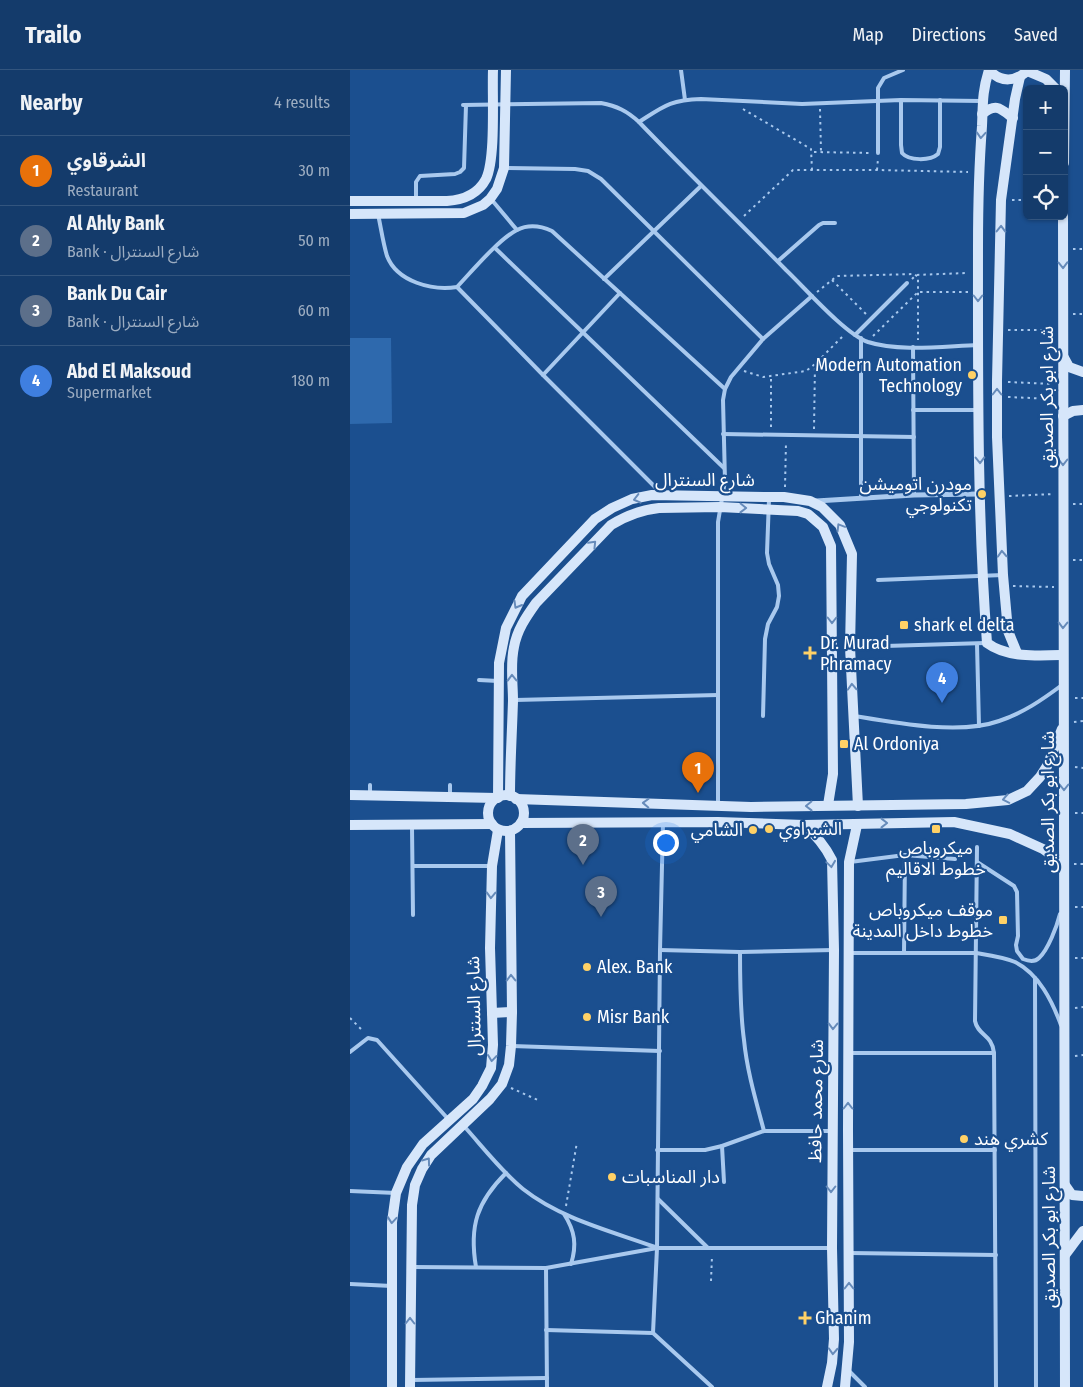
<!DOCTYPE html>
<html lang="en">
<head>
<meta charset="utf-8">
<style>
  body { margin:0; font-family:"Fira Sans Condensed","Noto Sans Arabic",sans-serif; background:#214673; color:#f1f3f6 }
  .controls { position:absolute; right:15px; top:15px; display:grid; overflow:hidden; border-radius:8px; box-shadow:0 1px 4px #0004 }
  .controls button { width:45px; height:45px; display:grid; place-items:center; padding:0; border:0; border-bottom:1px solid #33557e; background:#143b6b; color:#f1f3f6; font:25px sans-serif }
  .you { position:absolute; left:315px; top:772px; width:18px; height:18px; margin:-12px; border:4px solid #fff; border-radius:50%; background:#1a73e8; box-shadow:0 0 0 8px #1a73e833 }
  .badge { display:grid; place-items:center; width:32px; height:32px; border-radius:50%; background:#e797bd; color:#fff; font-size:16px; font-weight:700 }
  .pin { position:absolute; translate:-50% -41px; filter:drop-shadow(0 1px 2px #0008) }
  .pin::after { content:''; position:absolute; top:26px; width:18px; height:15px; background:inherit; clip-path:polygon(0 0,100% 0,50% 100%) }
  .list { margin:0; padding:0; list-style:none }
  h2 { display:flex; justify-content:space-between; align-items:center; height:65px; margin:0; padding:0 20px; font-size:21px }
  h2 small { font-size:16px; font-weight:400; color:#9dadc1 }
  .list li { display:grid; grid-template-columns:32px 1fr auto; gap:15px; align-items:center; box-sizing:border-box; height:70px; padding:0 20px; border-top:1px solid #33557e }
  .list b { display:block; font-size:19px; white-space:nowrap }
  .list p { margin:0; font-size:16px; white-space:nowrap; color:#9dadc1 }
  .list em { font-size:16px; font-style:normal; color:#9dadc1 }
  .icon { flex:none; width:28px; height:28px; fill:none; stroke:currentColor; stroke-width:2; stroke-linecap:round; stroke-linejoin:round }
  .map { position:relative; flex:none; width:733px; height:1317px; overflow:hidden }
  header { display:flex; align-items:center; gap:30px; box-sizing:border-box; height:70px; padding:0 25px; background:#143b6b; border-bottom:1px solid #33557e }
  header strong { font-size:24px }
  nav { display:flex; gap:28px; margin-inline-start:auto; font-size:18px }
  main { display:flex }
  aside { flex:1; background:#143b6b }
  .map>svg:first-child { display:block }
  .green { fill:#2e69ad }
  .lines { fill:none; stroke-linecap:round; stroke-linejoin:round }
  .path { stroke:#a9c9ee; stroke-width:2; stroke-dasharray:2.5 4; stroke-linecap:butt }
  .lane { stroke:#a9c9ee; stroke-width:4 }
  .street { stroke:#a9c9ee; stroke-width:5 }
  .secondary { stroke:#d6e6fa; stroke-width:10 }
  .oneway { stroke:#668bba }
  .poi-dot { fill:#ffd166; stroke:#1b4f8f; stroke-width:2 }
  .labels { text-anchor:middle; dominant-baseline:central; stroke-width:4.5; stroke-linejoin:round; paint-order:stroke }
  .poi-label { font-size:18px; fill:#fff; stroke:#1b4f8f; text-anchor:start }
  .street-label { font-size:18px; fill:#fff; stroke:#1b4f8f }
</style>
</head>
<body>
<header>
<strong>Trailo</strong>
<nav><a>Map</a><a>Directions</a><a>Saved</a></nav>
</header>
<main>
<aside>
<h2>Nearby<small>4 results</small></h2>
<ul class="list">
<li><span class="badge" style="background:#e8710a">1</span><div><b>الشرقاوي</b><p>Restaurant</p></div><em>30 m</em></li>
<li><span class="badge" style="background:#5c6f8a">2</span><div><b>Al Ahly Bank</b><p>Bank · شارع السنترال</p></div><em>50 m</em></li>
<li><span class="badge" style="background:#5c6f8a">3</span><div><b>Bank Du Cair</b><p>Bank · شارع السنترال</p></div><em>60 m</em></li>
<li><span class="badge" style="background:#3f7fe0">4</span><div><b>Abd El Maksoud</b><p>Supermarket</p></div><em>180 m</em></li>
</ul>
</aside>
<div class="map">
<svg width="733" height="1317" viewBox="0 0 733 1317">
  <rect width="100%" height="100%" fill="#1b4f8f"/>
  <polygon class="green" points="0,268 41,268 42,353 0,354"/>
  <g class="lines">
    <g class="path">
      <polyline points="393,39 461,79 462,100"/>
      <polyline points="470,39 471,82"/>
      <polyline points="464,82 521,83"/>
      <polyline points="527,100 528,89"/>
      <polyline points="662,130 677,130"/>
      <polyline points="394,146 443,100 527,100 618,102"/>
      <polyline points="723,179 733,179"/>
      <polyline points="562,209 566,205 618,203"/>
      <polyline points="482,210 516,244"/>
      <polyline points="467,222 487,206 564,204 568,207 568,270"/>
      <polyline points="723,244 733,244"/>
      <polyline points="658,260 703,260"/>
      <polyline points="523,266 568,222 618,222"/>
      <polyline points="394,301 413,307 456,301 465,294 494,265"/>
      <polyline points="658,312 703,314"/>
      <polyline points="658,327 703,329"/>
      <polyline points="421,357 421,307"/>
      <polyline points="464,359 465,294"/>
      <polyline points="435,417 436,372"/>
      <polyline points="659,426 704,424"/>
      <polyline points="723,434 733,434"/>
      <polyline points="723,490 733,490"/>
      <polyline points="663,516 704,517"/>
      <polyline points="725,628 733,628"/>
      <polyline points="724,652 733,651"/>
      <polyline points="725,697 733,698"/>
      <polyline points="725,743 733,743"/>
      <polyline points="724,794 733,794"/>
      <polyline points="725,837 733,837"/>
      <polyline points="725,888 733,888"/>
      <polyline points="725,938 733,937"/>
      <polyline points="0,948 13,961"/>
      <polyline points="725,986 733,985"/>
      <polyline points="161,1018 190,1031"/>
      <polyline points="216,1136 227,1072"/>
      <polyline points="361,1211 362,1186"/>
    </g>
    <g class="lane">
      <polyline points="331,0 335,30"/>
      <path d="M551,30V75L552,83C559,91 580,91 588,84L590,77V30"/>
      <path d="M113,35L251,33C267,36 277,41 289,52C337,102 387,150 436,200C455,218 495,264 518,272C549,282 595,276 628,275"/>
      <path d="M289,52C314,36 320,30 351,29L452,34L551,30L632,31"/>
      <polyline points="528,83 528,18 534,8 553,0"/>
      <polyline points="155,98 225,99 238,101 251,109 413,269"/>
      <polyline points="141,129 167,160"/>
      <polyline points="66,130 66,112 70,106 105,104 110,102 114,98 116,35"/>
      <path d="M28,144C31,158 33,173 37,186C47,212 83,221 107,217C122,201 149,169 167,160C179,154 191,156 202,161L375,319"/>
      <polyline points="145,178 374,398"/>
      <polyline points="428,191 469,155 473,153 485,153"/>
      <polyline points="254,209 351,116"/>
      <polyline points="107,217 193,305 311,423"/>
      <polyline points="505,265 557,213"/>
      <polyline points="511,268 511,428"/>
      <polyline points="563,277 564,425"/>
      <polyline points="193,305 270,223"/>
      <polyline points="563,340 626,340"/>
      <polyline points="373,364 564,367"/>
      <polyline points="528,510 653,505"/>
      <polyline points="627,574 629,656"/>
      <polyline points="502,577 635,573"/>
      <polyline points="129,610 148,611"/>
      <polyline points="165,630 368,625"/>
      <polyline points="413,646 415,569 418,554 427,537 429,526 428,515 419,494 417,483 419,429"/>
      <path d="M505,646C546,653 610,665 649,651C673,643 692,630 712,615"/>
      <polyline points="20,725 20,715"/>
      <polyline points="100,725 100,715"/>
      <polyline points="368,734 368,452 375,411 373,330 375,319 381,307 413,269 462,226"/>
      <polyline points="313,753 310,880 307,1178 303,1263 362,1317"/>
      <polyline points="62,757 63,845"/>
      <path d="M627,777L625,951C628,966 642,964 644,983L646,1317"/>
      <polyline points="500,792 555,785"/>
      <path d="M627,792L664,816L667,822L668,866L666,875L667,881L673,889C678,891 685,892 689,888C698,880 707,856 710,844"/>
      <polyline points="63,796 142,796"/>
      <polyline points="310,880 390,882 484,880"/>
      <path d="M390,882C390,911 390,941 394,970C397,1001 406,1031 414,1061"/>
      <path d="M500,883H626C638,885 653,887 665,892C689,904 702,931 711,955"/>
      <polyline points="554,883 555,785 605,789"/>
      <polyline points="685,908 686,1317"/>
      <polyline points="162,976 310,981"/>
      <polyline points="0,982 18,968 27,970 99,1050"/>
      <polyline points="498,983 644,983"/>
      <path d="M113,1055C132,1076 151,1101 173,1119C211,1149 261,1161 305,1177"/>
      <polyline points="372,1076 374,1112"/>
      <polyline points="307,1080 355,1080 372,1076 414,1061 481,1061"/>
      <polyline points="499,1080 645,1080"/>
      <polyline points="0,1121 46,1123"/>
      <polyline points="308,1129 358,1178"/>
      <path d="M214,1144C225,1161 227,1175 221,1194"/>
      <polyline points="500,1183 646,1185"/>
      <polyline points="63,1197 196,1198 307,1178 482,1178"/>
      <path d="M126,1197C119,1156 127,1132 156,1103"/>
      <polyline points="196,1198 197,1317"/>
      <polyline points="0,1214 42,1216"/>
      <polyline points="196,1260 303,1263"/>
      <polyline points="499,1301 515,1317"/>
      <polyline points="62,1310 197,1308"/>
    </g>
    <polyline class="street" points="466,431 564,425 629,424"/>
    <g class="secondary">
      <path d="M639,0C632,22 633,34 632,56C629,96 628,136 628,177C628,309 627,442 637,573C657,588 689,586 713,585"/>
      <path d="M639,0C651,13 666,12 678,0"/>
      <polyline points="677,1 696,9 706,19"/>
      <path d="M632,44C646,33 650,38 663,48"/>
      <polyline points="714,93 715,0"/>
      <path d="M0,131H97C113,130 128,124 136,109C146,88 142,25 143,0"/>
      <polyline points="0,144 114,143 133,135 140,129 147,119 154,98 156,0"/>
      <polyline points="713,146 715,1317"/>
      <polyline points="713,286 719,297 733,302"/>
      <polyline points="713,346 723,341 733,340"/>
      <polyline points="667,583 658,561 653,505 647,367 647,311 651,130 665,29 670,7"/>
      <polyline points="0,725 147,728"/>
      <circle cx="156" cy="743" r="18"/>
      <path d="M160,726C160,694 162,663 163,631C163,613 160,595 164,577C167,560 176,547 186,533L261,455C277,445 291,440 309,438L370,437L448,441L458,444L473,457L481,476L483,704L478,735"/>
      <polyline points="148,728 149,593 156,558 172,526 245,449 262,438 282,429 302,425 419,427 434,427 460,431 472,437 490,455 502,484 500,577 508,736"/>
      <polyline points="166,729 401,737 616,734 658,730 677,721 690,707 697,696 712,659"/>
      <polyline points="171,753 368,752 454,755 604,752 660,764 693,779 714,794"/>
      <polyline points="0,755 142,754"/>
      <path d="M454,755C466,765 475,776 482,790L484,880L482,1178L484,1269L482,1293L477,1317"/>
      <polyline points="142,943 162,942"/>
      <polyline points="715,1115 722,1125 733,1126"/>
      <polyline points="715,1185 733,1161"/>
      <polyline points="42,1317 42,1152 46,1123 57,1097 73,1074 123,1029 132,1016 141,998 143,975 140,878 142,796 148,760"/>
      <polyline points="60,1317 62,1135 65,1115 72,1099 81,1085 140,1029 152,1014 159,995 161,976 162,942 160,761"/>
      <polyline points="495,1317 499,1272 498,1060 499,792 507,755"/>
    </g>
  </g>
  <defs><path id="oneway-chevron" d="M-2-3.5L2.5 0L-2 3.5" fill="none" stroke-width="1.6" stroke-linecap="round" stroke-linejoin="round" transform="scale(1.25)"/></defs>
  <g class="oneway">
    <use href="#oneway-chevron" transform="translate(631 65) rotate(94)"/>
    <use href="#oneway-chevron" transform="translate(651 159) rotate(-89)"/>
    <use href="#oneway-chevron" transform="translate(713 195) rotate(89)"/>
    <use href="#oneway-chevron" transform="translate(628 228) rotate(90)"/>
    <use href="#oneway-chevron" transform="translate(647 322) rotate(-90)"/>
    <use href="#oneway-chevron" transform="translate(630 390) rotate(89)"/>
    <use href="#oneway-chevron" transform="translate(713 392) rotate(90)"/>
    <use href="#oneway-chevron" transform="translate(287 429) rotate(166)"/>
    <use href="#oneway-chevron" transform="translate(393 438) rotate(1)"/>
    <use href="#oneway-chevron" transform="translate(490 457) rotate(-121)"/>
    <use href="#oneway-chevron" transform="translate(243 474) rotate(-46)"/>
    <use href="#oneway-chevron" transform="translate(652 484) rotate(-93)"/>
    <use href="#oneway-chevron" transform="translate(167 535) rotate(120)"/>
    <use href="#oneway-chevron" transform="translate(482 550) rotate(90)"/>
    <use href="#oneway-chevron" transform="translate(713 555) rotate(91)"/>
    <use href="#oneway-chevron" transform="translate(162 608) rotate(-91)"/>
    <use href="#oneway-chevron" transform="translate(502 617) rotate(-93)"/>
    <use href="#oneway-chevron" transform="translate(714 717) rotate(90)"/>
    <use href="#oneway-chevron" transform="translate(656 729) rotate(169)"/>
    <use href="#oneway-chevron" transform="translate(296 733) rotate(-178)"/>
    <use href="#oneway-chevron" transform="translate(459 736) rotate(179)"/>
    <use href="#oneway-chevron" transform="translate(534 753)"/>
    <use href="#oneway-chevron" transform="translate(481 794) rotate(82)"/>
    <use href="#oneway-chevron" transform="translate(141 825) rotate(92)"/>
    <use href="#oneway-chevron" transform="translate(161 908) rotate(-91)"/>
    <use href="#oneway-chevron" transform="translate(483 956) rotate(91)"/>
    <use href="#oneway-chevron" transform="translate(142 988) rotate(97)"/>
    <use href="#oneway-chevron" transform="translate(498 1036) rotate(-90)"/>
    <use href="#oneway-chevron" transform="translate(77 1091) rotate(-54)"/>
    <use href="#oneway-chevron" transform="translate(481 1119) rotate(90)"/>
    <use href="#oneway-chevron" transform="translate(42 1150) rotate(95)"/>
    <use href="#oneway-chevron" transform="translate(499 1216) rotate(-90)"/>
    <use href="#oneway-chevron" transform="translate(60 1251) rotate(-90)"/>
    <use href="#oneway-chevron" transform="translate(483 1281) rotate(93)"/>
  </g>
  <g class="poi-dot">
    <circle cx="622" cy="305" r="5"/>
    <circle cx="632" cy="424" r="5"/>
    <rect x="549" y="550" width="10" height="10" rx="2.5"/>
    <path d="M457.5 575.5h5v5h5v5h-5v5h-5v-5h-5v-5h5z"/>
    <rect x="489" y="669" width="10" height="10" rx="2.5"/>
    <circle cx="419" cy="759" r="5"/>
    <rect x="581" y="754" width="10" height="10" rx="2.5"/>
    <circle cx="403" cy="760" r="5"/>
    <rect x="648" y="845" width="10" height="10" rx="2.5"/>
    <circle cx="237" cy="897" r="5"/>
    <circle cx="237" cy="947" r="5"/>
    <circle cx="614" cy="1069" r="5"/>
    <circle cx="262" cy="1107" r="5"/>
    <path d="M452.5 1240.5h5v5h5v5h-5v5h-5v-5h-5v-5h5z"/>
  </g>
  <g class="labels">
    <g class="poi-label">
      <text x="612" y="295" text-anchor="end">Modern Automation<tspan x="612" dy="21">Technology</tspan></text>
      <text x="622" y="414" text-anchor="end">مودرن اتوميشن<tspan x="622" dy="21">تكنولوجي</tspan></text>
      <text x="564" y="555">shark el delta</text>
      <text x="470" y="573">Dr. Murad<tspan x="470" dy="21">Phramacy</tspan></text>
      <text x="504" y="674">Al Ordoniya</text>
      <text x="429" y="759">الشبراوي</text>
      <text x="393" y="760" text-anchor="end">الشامي</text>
      <text x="586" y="778" text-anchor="middle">ميكروباص<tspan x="586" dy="21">خطوط الاقاليم</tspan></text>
      <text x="643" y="840" text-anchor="end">موقف ميكروباص<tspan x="643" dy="21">خطوط داخل المدينة</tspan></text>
      <text x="247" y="897">Alex. Bank</text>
      <text x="247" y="947">Misr Bank</text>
      <text x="624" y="1069">كشري هند</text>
      <text x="272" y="1107">دار المناسبات</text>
      <text x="465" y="1248">Ghanim</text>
    </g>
    <g class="street-label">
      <text transform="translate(697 327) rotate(-90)">شارع ابو بكر الصديق</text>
      <text x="355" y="410">شارع السنترال</text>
      <text transform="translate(698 732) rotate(-90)">شارع ابو بكر الصديق</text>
      <text transform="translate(124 936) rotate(-91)">شارع السنترال</text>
      <text transform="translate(466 1031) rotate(-89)">شارع محمد حافظ</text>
      <text transform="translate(699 1167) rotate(-90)">شارع ابو بكر الصديق</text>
    </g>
  </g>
</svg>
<div class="controls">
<button>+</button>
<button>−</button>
<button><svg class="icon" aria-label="locate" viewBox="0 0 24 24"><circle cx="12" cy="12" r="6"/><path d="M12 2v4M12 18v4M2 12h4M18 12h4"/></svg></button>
</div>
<div class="you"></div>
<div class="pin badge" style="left:348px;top:723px;background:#e8710a">1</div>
<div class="pin badge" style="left:233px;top:795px;background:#5c6f8a">2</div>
<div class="pin badge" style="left:251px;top:847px;background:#5c6f8a">3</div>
<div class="pin badge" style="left:592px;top:633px;background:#3f7fe0">4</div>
</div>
</main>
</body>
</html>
